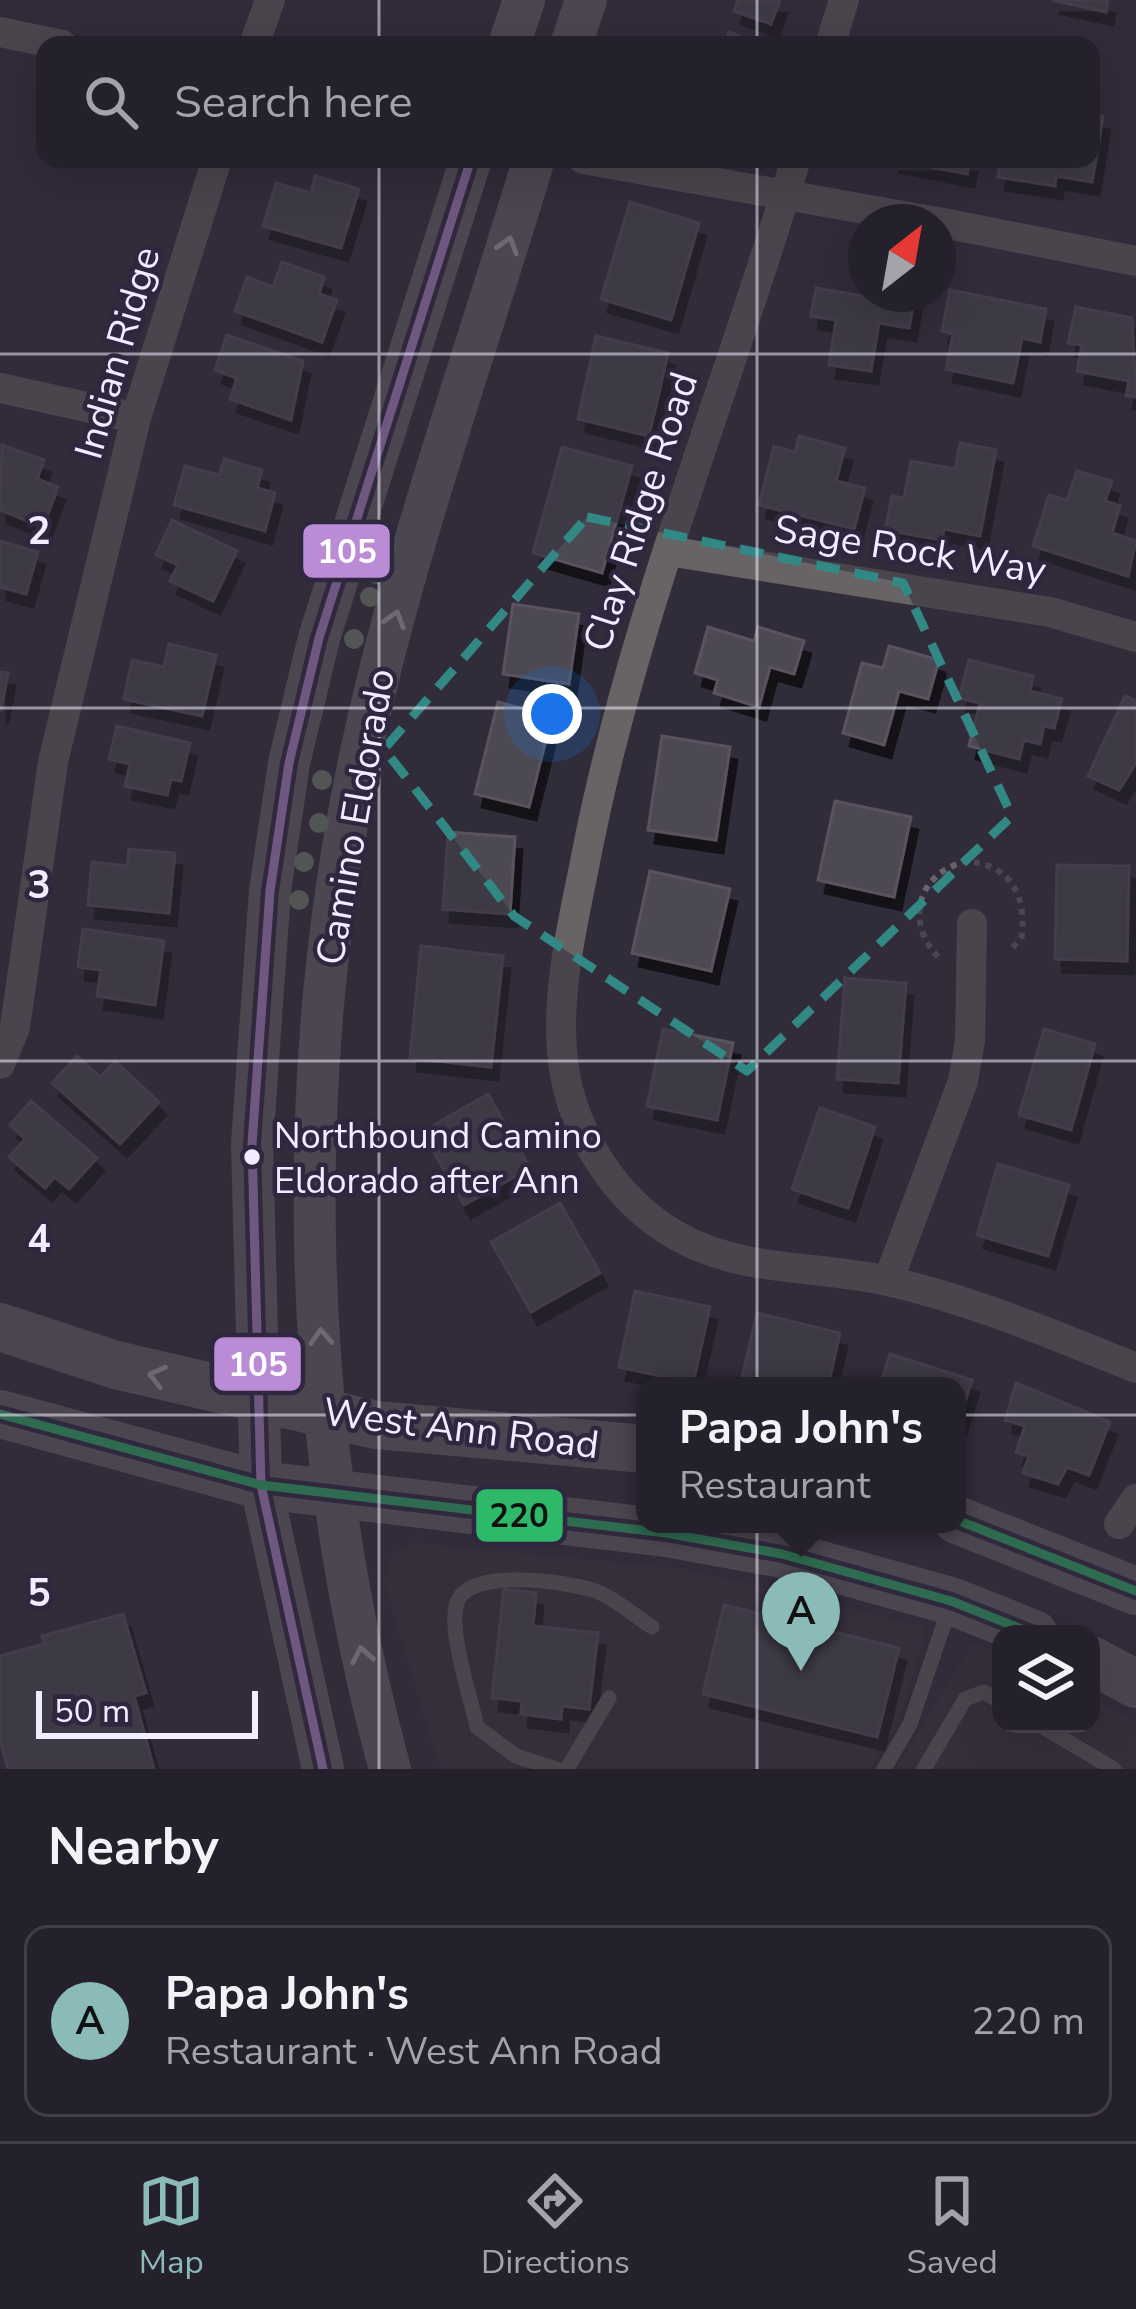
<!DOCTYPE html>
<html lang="en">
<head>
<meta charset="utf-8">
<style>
  body { margin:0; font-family:"Nunito Sans",sans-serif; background:#312e38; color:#f1f3f6 }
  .controls { position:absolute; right:36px; bottom:36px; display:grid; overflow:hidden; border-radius:24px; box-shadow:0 12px 48px #0002 }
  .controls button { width:108px; height:108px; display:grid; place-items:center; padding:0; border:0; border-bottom:3px solid #423e48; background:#25212c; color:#f1f3f6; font:60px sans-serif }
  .compass { position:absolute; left:848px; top:204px; width:108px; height:108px; border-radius:50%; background:#25212c; box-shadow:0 12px 48px #0002; rotate:31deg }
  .scale { position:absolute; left:36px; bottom:30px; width:222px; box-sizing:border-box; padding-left:12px; border:6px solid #f1edfe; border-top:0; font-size:33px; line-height:42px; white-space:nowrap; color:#f1edfe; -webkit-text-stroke:9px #2f2640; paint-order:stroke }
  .you { position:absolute; left:552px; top:714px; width:42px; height:42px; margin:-30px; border:9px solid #fff; border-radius:50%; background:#1a73e8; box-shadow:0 0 0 18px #1a73e833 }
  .badge { display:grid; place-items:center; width:78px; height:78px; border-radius:50%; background:#8bbbb9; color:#111; font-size:39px; font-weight:700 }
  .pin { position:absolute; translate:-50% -99px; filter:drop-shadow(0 3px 6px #0008) }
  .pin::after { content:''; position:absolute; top:63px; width:42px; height:36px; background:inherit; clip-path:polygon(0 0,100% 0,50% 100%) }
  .popup { position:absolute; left:636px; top:1377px; width:330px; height:156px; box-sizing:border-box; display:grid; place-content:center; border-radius:24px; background:#25212c; filter:drop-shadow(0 3px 9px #0005); font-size:39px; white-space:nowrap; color:#a3a3a9 }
  .popup b { font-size:45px; color:#f1f3f6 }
  .popup::after { content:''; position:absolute; left:50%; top:100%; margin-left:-24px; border:24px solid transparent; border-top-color:#25212c }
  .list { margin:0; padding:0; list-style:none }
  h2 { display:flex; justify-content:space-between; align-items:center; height:156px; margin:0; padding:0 48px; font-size:51px }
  h2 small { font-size:39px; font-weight:400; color:#a3a3a9 }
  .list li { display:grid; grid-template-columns:78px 1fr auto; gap:36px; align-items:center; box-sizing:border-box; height:192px; margin:0 24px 24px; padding:0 24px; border:3px solid #423e48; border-radius:24px }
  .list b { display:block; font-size:45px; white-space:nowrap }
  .list p { margin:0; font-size:39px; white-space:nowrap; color:#a3a3a9 }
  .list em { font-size:39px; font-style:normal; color:#a3a3a9 }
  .icon { flex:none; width:66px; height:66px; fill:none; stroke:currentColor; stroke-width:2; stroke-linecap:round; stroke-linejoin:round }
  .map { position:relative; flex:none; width:1136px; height:1769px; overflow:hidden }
  .search { position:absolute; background:#25212c; box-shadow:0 12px 48px #0002; left:36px; right:36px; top:36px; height:132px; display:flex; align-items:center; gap:30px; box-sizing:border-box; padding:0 42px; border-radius:24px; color:#a3a3a9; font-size:45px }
  .sheet { height:372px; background:#25212c }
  nav { display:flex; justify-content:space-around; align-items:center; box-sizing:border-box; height:168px; border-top:3px solid #423e48; background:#25212c; font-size:33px; color:#a3a3a9 }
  nav a { display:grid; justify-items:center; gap:6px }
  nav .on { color:#8bbbb9 }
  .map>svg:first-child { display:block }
  .commercial { fill:#3f323e }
  .building { fill:#4e4853; stroke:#59525e; stroke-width:3; filter:url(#shadow) }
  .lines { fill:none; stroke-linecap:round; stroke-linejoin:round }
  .path { stroke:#686469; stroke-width:6; stroke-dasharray:6 6; stroke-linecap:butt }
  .lane { stroke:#686365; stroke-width:15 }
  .street { stroke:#686365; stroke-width:30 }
  .secondary { stroke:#6c6769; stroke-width:42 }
  .primary { stroke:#6a6569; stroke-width:48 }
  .bus-1-casing { stroke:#2f2640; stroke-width:18 }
  .bus-2-casing { stroke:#2f2640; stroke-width:18 }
  .bus-1 { stroke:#ba8cd5; stroke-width:9 }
  .bus-2 { stroke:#2db86a; stroke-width:9 }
  .tree { fill:#7b8872 }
  .oneway { stroke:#b5b1bb }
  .oneway2 { stroke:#b4b0bb }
  .marked { fill:none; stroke:#318884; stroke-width:9; stroke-dasharray:24 15; stroke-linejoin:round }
  .grid { fill:none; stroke:#f1edfe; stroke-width:3; stroke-opacity:0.55 }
  .bus-dot { fill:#f1edfe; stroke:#2f2640; stroke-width:4.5 }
  .labels { text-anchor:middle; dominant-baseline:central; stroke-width:9; stroke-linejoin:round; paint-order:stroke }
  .bus-label { font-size:36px; fill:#f1edfe; stroke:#2f2640; text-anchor:start }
  .street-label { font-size:39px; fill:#f1edfe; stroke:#2f2640 }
  .grid-label { font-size:39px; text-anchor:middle; font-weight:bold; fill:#f1edfe; stroke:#2f2640; stroke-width:9; stroke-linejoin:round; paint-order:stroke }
  .line-badge { stroke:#2f2640; stroke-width:4.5 }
  .badge-label { font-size:33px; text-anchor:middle; font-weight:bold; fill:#fff }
  .pale-badge-label { font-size:33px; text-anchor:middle; font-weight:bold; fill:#111 }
</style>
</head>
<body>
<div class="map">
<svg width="1136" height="1769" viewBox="0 0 1136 1769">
  <defs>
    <filter id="shadow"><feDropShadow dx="7" dy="13" stdDeviation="0" flood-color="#0009"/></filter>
  </defs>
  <rect width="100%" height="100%" fill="#312c3a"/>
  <g class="commercial">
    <polygon points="411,1543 684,1569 927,1627 900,1718 870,1769 440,1769 384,1582 391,1556"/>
    <polygon points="972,1644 1001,1652 1001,1724 1091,1724 1091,1698 1136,1722 1136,1769 896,1769"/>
  </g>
  <g class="building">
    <polygon points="738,0 780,0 771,24 734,11"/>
    <polygon points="1052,0 1108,0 1106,12"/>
    <polygon points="729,32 762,45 724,45"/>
    <polygon points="1091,115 1103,117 1092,182 1056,176 1055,186 998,177 1001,159 1091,159"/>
    <polygon points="891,159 970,159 967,174"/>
    <polygon points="315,176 359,189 341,248 263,226 276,183 311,193"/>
    <polygon points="630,202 699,223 671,320 601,299"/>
    <polygon points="282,262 324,277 319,294 337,300 322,342 235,311 247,277 273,287"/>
    <polygon points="865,280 866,294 915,294 909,328 879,323 871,371 829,365 836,320 811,316 816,288 863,296"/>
    <polygon points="950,290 1046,309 1040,342 1022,338 1013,383 946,369 953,334 942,331"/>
    <polygon points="1076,307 1132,318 1136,397 1126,396 1129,381 1077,371 1082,345 1068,343"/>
    <polygon points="227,335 303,361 291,420 230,399 237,378 215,370"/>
    <polygon points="596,336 668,353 649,436 578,419"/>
    <polygon points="799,436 845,448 836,481 865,488 854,529 759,505 774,446 795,452"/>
    <polygon points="960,443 996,450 980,536 944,529 942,540 885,530 892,496 904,498 911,461 955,469"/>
    <polygon points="2,445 44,460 37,479 58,487 43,527 0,510"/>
    <polygon points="562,447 632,466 602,573 533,553"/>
    <polygon points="224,459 262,470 257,488 275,493 265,531 174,505 185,466 219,475"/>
    <polygon points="1077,471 1112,481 1105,501 1120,506 1112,533 1136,541 1128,576 1033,546 1049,495 1067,500"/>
    <polygon points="172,520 237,551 213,601 170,581 178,565 156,555"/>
    <polygon points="0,541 38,552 26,594 0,587"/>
    <polygon points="513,604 579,614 569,684 503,674"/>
    <polygon points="708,627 754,641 758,627 804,641 794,674 770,667 759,707 714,693 718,680 695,673"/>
    <polygon points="169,644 216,655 202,716 124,699 132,660 164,667"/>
    <polygon points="889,646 939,660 928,699 899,691 884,745 843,733 862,663 883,668"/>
    <polygon points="969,660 1033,676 1030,691 1062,699 1054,728 1044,726 1040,744 1024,740 1019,759 969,746 980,703 959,698"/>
    <polygon points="0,672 8,673 1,710 0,710"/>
    <polygon points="1125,696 1136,701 1136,763 1119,790 1088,776"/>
    <polygon points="498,702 552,716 529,807 475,794"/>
    <polygon points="117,726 190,743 181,781 171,779 167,795 125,786 130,764 109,759"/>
    <polygon points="662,736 730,747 716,840 648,830"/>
    <polygon points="835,801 911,817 894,897 818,880"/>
    <polygon points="448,832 515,837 510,914 443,909"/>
    <polygon points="129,849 175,853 169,913 88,905 92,862 127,866"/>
    <polygon points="1057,865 1129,866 1127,961 1055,959"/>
    <polygon points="650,871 730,889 711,971 632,953"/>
    <polygon points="83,929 164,941 155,1005 97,996 101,970 78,967"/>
    <polygon points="421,946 503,956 491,1067 410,1058"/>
    <polygon points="845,978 906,983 898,1083 837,1079"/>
    <polygon points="663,1029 733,1043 717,1120 647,1106"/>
    <polygon points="1044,1029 1095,1044 1071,1130 1019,1115"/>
    <polygon points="77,1056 100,1077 115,1061 159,1102 120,1144 52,1083"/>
    <polygon points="488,1094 530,1168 464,1205 422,1132"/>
    <polygon points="31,1101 97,1158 69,1189 55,1177 45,1188 9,1157 25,1139 10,1125"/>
    <polygon points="820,1108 875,1127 848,1208 792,1189"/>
    <polygon points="998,1164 1069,1185 1048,1256 977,1235"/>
    <polygon points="560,1203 600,1273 531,1312 491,1242"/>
    <polygon points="635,1291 710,1307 693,1383 619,1367"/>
    <polygon points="757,1313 840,1333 828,1386 740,1386"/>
    <polygon points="890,1354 972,1380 957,1427 957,1386 880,1386"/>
    <polygon points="1016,1383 1110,1422 1089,1475 1067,1467 1058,1484 1023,1473 1029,1456 1016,1452 1025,1426 1005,1420"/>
    <polygon points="504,1589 536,1593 533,1626 598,1633 589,1709 562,1706 561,1719 521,1714 522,1701 492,1698"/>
    <polygon points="724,1605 899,1648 877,1737 703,1694"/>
    <polygon points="123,1614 146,1693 134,1696 154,1769 8,1769 0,1740 0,1656 44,1644 42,1636"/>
  </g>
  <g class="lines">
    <path class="path" d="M938,957C904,920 918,873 967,861C1010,865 1026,894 1022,936L1010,951"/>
    <g class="lane">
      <polyline points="1038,1724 1114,1769"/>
      <path d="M556,1769L516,1756L477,1727C471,1698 446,1625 458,1600C473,1569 561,1581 589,1589C610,1594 633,1615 652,1627"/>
      <polyline points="567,1769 609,1698"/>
      <polyline points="884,1769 910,1724 950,1606"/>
      <polyline points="924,1769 965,1699 984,1692 1001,1702"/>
    </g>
    <g class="street">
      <polyline points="0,32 62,45"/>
      <polyline points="254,45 270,0"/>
      <polyline points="830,45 844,0"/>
      <polyline points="583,159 937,222"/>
      <path d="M796,159C726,393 631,621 585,862C573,922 557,988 562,1050C567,1125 612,1199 677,1236C743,1273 816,1265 888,1281C972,1300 1057,1336 1136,1368"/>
      <polyline points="938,222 1136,261"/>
      <polyline points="0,388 136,418"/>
      <polyline points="668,551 1050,612 1136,637"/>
      <polyline points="0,1064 15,1027 53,762 136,418 217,159"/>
      <polyline points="888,1281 963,1081 970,1041 972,924"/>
      <polyline points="1119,1524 1136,1499"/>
    </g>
    <g class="secondary">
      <polyline points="509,45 524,0"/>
      <polyline points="571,45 586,0"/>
      <polyline points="323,1769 261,1485 252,1144 270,891 289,763 319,638 471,159"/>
      <path d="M390,1769C300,1440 290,1077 363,743C406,546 476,352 534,159"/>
    </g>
    <g class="primary">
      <polyline points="0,1327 116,1365 376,1425 645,1449"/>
      <polyline points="0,1414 261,1485 666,1533 782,1554 951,1601 1034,1634"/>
      <polyline points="957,1520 1136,1591"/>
      <polyline points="1091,1660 1136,1684"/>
    </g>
    <g class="bus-1-casing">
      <polyline id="bus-1" points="323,1769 261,1485 252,1144 270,891 289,763 319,638 471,159"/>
    </g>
    <g class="bus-2-casing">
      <g id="bus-2">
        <polyline points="0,1414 261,1485 666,1533 782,1554 951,1601 1034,1634"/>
        <polyline points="957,1520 1136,1591"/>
      </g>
    </g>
    <use href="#bus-1" class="bus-1"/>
    <use href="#bus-2" class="bus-2"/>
  </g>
  <g class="tree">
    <circle cx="386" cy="549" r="10"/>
    <circle cx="376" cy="574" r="10"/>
    <circle cx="370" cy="597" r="10"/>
    <circle cx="354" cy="639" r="10"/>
    <circle cx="322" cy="780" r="10"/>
    <circle cx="319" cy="823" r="10"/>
    <circle cx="304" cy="862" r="10"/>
    <circle cx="299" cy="900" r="10"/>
  </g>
  <defs><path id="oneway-chevron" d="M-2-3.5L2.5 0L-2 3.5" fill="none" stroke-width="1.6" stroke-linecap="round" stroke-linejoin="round" transform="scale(3)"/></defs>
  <g class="oneway">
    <use href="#oneway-chevron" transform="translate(508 245) rotate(-73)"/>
    <use href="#oneway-chevron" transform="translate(395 619) rotate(-73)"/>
    <use href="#oneway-chevron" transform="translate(321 1337) rotate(-93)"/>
    <use href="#oneway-chevron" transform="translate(362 1655) rotate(-101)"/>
  </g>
  <use class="oneway2" href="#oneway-chevron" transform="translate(157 1376) rotate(-166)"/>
  <path d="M0 0H1136V1769H0ZM587,517L903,583L1012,816L747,1071L514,916L384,749Z" fill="#312c3a" fill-opacity=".55" fill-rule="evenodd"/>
  <path class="marked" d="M587,517L903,583L1012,816L747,1071L514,916L384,749Z"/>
  <path class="grid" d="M379,0V45M757,0V45M379,159V1769M757,159V1769M0,354H1136M0,708H1136M0,1061H1136M0,1415H1136"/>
  <circle class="bus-dot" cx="252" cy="1157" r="10"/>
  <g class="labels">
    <g class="bus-label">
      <text x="274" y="1136">Northbound Camino<tspan x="274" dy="45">Eldorado after Ann</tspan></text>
    </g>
    <g class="street-label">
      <text transform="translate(118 353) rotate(-74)">Indian Ridge</text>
      <text transform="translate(641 512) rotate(-72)">Clay Ridge Road</text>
      <text transform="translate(910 550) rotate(9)">Sage Rock Way</text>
      <text transform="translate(356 817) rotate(-80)">Camino Eldorado</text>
      <text transform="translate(461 1429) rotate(7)">West Ann Road</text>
    </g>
  </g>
  <g class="grid-label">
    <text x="39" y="544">2</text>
    <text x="39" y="898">3</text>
    <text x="39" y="1252">4</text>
    <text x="39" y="1606">5</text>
  </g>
  <g class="line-badge">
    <rect x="301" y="522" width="91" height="58" rx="12" fill="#ba8cd5"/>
    <rect x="212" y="1335" width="91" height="58" rx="12" fill="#ba8cd5"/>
    <rect x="474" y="1487" width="91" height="57" rx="12" fill="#2db86a"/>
  </g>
  <g class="badge-label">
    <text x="347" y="563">105</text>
    <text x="258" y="1376">105</text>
  </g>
  <g class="pale-badge-label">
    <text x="519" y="1527">220</text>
  </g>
</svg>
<div class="controls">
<button><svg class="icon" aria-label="layers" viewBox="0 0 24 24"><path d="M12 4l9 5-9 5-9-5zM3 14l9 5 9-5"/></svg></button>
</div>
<svg class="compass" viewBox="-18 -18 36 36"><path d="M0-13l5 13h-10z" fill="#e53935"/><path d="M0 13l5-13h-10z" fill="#a3a3a9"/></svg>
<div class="scale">50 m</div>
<div class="you"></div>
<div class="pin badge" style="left:801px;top:1671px">A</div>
<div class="popup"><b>Papa John's</b>Restaurant</div>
<div class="search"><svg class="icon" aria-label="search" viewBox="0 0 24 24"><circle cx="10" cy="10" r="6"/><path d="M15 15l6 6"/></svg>Search here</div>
</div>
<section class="sheet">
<h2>Nearby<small></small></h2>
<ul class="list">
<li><span class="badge">A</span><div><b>Papa John's</b><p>Restaurant · West Ann Road</p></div><em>220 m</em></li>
</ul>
</section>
<nav>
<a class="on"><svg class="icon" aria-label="map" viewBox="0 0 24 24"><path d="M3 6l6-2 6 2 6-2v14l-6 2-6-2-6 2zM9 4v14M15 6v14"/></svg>Map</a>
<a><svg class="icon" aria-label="directions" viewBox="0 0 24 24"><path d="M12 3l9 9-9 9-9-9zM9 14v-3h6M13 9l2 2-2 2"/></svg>Directions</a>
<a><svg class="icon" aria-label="saved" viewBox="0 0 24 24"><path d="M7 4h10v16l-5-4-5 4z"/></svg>Saved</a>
</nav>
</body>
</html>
